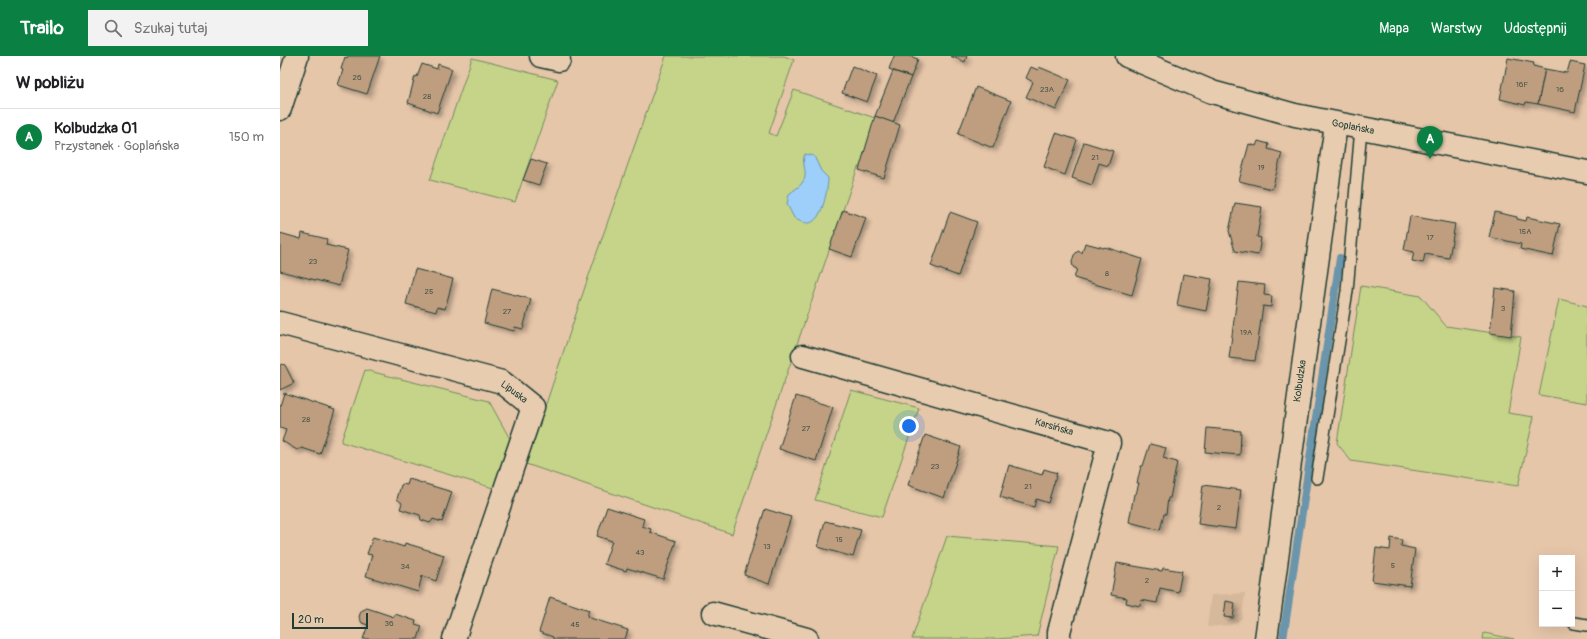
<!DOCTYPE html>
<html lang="pl">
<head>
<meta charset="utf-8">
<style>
  body { margin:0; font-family:Pangolin,sans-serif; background:#f2f2f2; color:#202124 }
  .controls { position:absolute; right:12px; bottom:12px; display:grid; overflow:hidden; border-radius:0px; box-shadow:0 4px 16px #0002 }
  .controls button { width:36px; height:36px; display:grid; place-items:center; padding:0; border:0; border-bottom:1px solid #e0e0e0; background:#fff; color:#202124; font:20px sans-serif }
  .scale { position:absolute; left:12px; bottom:10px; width:76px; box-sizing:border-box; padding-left:4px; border:2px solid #1f3d34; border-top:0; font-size:11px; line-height:14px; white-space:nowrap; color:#1f3d34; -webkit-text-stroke:3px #e8ccaf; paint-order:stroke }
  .you { position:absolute; left:629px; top:370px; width:14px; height:14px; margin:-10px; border:3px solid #fff; border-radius:50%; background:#1a73e8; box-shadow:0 0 0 6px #1a73e833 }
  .badge { display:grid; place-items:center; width:26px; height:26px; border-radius:50%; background:#0b8043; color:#fff; font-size:13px; font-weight:700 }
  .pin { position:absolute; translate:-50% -33px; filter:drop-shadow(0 1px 2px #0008) }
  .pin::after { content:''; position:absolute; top:21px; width:14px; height:12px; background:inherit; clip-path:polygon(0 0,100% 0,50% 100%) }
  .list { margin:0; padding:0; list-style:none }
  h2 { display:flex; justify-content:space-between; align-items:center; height:52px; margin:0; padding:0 16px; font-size:17px }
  h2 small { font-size:13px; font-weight:400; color:#757577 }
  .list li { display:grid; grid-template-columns:26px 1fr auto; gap:12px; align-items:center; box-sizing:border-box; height:56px; padding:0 16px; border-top:1px solid #e0e0e0 }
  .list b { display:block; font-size:15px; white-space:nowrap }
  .list p { margin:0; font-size:13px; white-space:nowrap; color:#757577 }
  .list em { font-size:13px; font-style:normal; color:#757577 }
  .icon { flex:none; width:22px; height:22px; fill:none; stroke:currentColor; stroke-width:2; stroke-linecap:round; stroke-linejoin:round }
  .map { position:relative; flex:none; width:1307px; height:583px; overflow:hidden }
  header { display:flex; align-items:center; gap:24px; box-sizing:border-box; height:56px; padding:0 20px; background:#0b8043; color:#fff }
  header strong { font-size:19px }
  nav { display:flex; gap:22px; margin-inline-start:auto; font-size:14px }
  .search { width:280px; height:36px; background:#f2f2f2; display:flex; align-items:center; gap:10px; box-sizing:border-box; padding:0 14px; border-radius:0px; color:#757577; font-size:15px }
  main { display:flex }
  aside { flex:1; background:#fff }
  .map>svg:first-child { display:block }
  .built { fill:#d6b89b }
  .green { fill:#c5d488; stroke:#72885e }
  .water { fill:#9dcffa; stroke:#6b95ab }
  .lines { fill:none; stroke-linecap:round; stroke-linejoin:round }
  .stream { stroke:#6b95ab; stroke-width:8 }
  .building { fill:#bf9e80; stroke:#1f3d34; filter:url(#shadow) }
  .lane-casing { stroke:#1f3d34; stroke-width:14 }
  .street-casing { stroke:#1f3d34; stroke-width:25 }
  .secondary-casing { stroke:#1f3d34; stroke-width:25 }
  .lane { stroke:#e8ccaf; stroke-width:11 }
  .street { stroke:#e8ccaf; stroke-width:22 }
  .secondary { stroke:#e8ccaf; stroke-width:22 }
  .labels { text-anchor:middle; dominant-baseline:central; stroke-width:3; stroke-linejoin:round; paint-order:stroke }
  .number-label { font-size:8px; fill:#475547 }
  .street-label { font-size:10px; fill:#1f3d34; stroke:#e8ccaf }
</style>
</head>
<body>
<header>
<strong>Trailo</strong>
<div class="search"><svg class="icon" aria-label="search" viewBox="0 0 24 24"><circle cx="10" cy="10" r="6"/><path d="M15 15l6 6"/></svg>Szukaj tutaj</div>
<nav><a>Mapa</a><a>Warstwy</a><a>Udostępnij</a></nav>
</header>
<main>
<aside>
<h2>W pobliżu<small></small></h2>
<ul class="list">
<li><span class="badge">A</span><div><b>Kolbudzka 01</b><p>Przystanek · Goplańska</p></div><em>150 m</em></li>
</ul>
</aside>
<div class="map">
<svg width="1307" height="583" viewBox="0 0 1307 583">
  <defs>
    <filter id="shadow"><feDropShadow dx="3.5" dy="3.5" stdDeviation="2" flood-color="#0004"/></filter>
  </defs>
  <rect width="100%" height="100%" fill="#e6c6a9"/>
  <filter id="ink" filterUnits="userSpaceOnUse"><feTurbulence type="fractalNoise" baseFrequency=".025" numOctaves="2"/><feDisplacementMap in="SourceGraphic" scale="8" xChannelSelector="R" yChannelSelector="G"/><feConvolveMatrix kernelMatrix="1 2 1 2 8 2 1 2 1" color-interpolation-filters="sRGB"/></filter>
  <g filter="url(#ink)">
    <polygon class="built" points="965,537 962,562 952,569 927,571 931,539"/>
    <g class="green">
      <polygon points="386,0 504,0 514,4 489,77 496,80 514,34 595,62 580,111 578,111 563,154 452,478 246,408 308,222"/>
      <polygon points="192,2 278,24 235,146 150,124"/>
      <polygon points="1081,230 1141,240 1166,270 1241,281 1228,357 1254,361 1238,430 1071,405 1057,387"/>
      <polygon points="1279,243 1307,250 1307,347 1259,339"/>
      <polygon points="85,314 209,345 230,383 213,432 61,386"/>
      <polygon points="571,334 639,352 602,461 535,444"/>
      <polygon points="667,480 779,490 757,580 716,583 632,583"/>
      <polygon points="1204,577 1234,583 1203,583"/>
    </g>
    <path class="water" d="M525,98L534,100L541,115L548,122C548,132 543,161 532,166C526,169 519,165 514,162L507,148L509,138C513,135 519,131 522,127C530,118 520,107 525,98Z"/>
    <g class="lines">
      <polyline class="stream" points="1003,583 1060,202"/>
    </g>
    <g class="building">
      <polygon points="68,0 100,0 87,38 58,29 63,14 61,13 65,1 67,2"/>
      <polygon points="614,0 629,0 638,3 631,21 609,13"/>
      <polygon points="670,0 687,0 685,6"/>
      <polygon points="1228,2 1254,7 1253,10 1265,13 1258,48 1246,46 1245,49 1220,43"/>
      <polygon points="1290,6 1305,9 1295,56 1258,48 1265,13 1287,17"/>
      <polygon points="142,8 157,13 158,8 172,13 157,57 128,47 135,20 137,21"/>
      <polygon points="572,10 597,20 587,46 562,37"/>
      <polygon points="751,11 758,14 759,11 790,24 776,54 746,41 753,26 746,22"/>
      <polygon points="613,15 631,21 613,67 595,60"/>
      <polygon points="696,31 731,45 713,92 678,78"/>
      <polygon points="595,60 620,69 604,122 579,114"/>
      <polygon points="776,77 797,84 785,119 764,111"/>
      <polygon points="978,85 989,88 988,93 1002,97 992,133 959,125 969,88 976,90"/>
      <polygon points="804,86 833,95 828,110 819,107 812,129 792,122"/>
      <polygon points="251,103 267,108 259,129 243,124"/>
      <polygon points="955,147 982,151 977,181 981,182 978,199 955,195 949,175"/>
      <polygon points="563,154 586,162 572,201 549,193"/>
      <polygon points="670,156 697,166 678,220 651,210"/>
      <polygon points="1215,156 1237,161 1237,163 1246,165 1247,161 1280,168 1273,200 1240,193 1241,188 1209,181"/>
      <polygon points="1130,160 1175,168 1169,202 1145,198 1143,207 1132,205 1134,196 1124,194"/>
      <polygon points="0,177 21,183 22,177 47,183 46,189 68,194 59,230 0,215"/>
      <polygon points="805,187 824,192 825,191 862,203 852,239 794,222 797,213 793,211 792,206 794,199 798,195 802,197"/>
      <polygon points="135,213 173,223 165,253 157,251 156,256 126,248"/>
      <polygon points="903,218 932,223 926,255 897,249"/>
      <polygon points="959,226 985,229 984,239 992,240 991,251 983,250 975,305 949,302"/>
      <polygon points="1215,232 1235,235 1231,280 1210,277"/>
      <polygon points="212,233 251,243 243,273 235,271 234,275 204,267"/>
      <polygon points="2,308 5,309 14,327 0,334 0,309"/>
      <polygon points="4,337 55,354 40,398 22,392 17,394 2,385 6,374 0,372 0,350"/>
      <polygon points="516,340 553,351 536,405 499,393"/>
      <polygon points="927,372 961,375 960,399 925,396"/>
      <polygon points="645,379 681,391 664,442 628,429"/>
      <polygon points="870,388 886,392 883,402 897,406 890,442 888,442 886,458 884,458 880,474 849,466 854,438 856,438 859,427 857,427 861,410 863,410"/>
      <polygon points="729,409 762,419 764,413 777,417 768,447 756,443 754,451 720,441"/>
      <polygon points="129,423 172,436 162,466 153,463 150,467 141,464 140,459 120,453 122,447 117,443 121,429 123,428 127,429"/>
      <polygon points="923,429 961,434 956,473 918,468"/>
      <polygon points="327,451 364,463 362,470 371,473 370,476 396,485 383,523 347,512 346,515 324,508 332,485 317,480"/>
      <polygon points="485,453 511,461 489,528 464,519"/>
      <polygon points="545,465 581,474 573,501 538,491"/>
      <polygon points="93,481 124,491 125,487 164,499 156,525 142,520 138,536 86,520 92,499 87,498"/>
      <polygon points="1111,482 1122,484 1121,490 1135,493 1130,530 1092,525 1096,492 1110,494"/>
      <polygon points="837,507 882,515 883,512 902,515 898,536 880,532 877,547 861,544 860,550 846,547 847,542 831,539"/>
      <polygon points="270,541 309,554 307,561 348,574 345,583 273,583 273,581 259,576"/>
      <polygon points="946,545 955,547 953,562 944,561"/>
      <polygon points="87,552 114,561 115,558 136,565 135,568 142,570 138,583 83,583 88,569 82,567 79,561 81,555"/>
    </g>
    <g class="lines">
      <g class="lane-casing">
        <g id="lane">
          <polyline points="1037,422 1067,235 1081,72"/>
          <polyline points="1294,567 1307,569"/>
        </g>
      </g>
      <g class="street-casing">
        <g id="street">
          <polyline points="261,0 279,4"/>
          <polyline points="0,53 17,0"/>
          <polyline points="0,267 222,326 253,351 174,583"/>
          <polyline points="523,300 829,387 779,576 779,583"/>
          <polyline points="433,557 527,583"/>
          <polyline points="986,583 1056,68"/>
        </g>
      </g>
      <g class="secondary-casing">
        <polyline id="secondary" points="847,0 932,36 1015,59 1307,116"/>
      </g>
      <use href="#lane" class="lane"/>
      <use href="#street" class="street"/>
      <use href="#secondary" class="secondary"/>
    </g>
  </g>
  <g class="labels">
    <g class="number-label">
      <text x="77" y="21">26</text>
      <text x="1242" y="28">16F</text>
      <text x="767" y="33">23A</text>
      <text x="1280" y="33">16</text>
      <text x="147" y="40">28</text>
      <text x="815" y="101">21</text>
      <text x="981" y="111">19</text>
      <text x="1245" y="175">15A</text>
      <text x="1150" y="181">17</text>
      <text x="33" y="205">23</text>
      <text x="827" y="217">8</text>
      <text x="149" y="235">25</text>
      <text x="1223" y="252">3</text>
      <text x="227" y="255">27</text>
      <text x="966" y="276">19A</text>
      <text x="26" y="363">28</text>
      <text x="526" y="372">27</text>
      <text x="655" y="410">23</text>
      <text x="748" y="430">21</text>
      <text x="939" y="451">2</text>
      <text x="559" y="483">15</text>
      <text x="487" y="490">13</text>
      <text x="360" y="496">43</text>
      <text x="1113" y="509">5</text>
      <text x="125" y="510">34</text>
      <text x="867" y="524">2</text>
      <text x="109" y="567">36</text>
      <text x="295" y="568">45</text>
    </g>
    <g class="street-label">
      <text transform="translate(1073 71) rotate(11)">Goplańska</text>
      <text transform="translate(1020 325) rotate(-82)">Kolbudzka</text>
      <text transform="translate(234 336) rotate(36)">Lipuska</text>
      <text transform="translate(774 371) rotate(16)">Karsińska</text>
    </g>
  </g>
</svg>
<div class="controls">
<button>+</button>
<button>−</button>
</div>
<div class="scale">20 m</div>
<div class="you"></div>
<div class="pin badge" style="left:1150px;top:103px">A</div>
</div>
</main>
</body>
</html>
